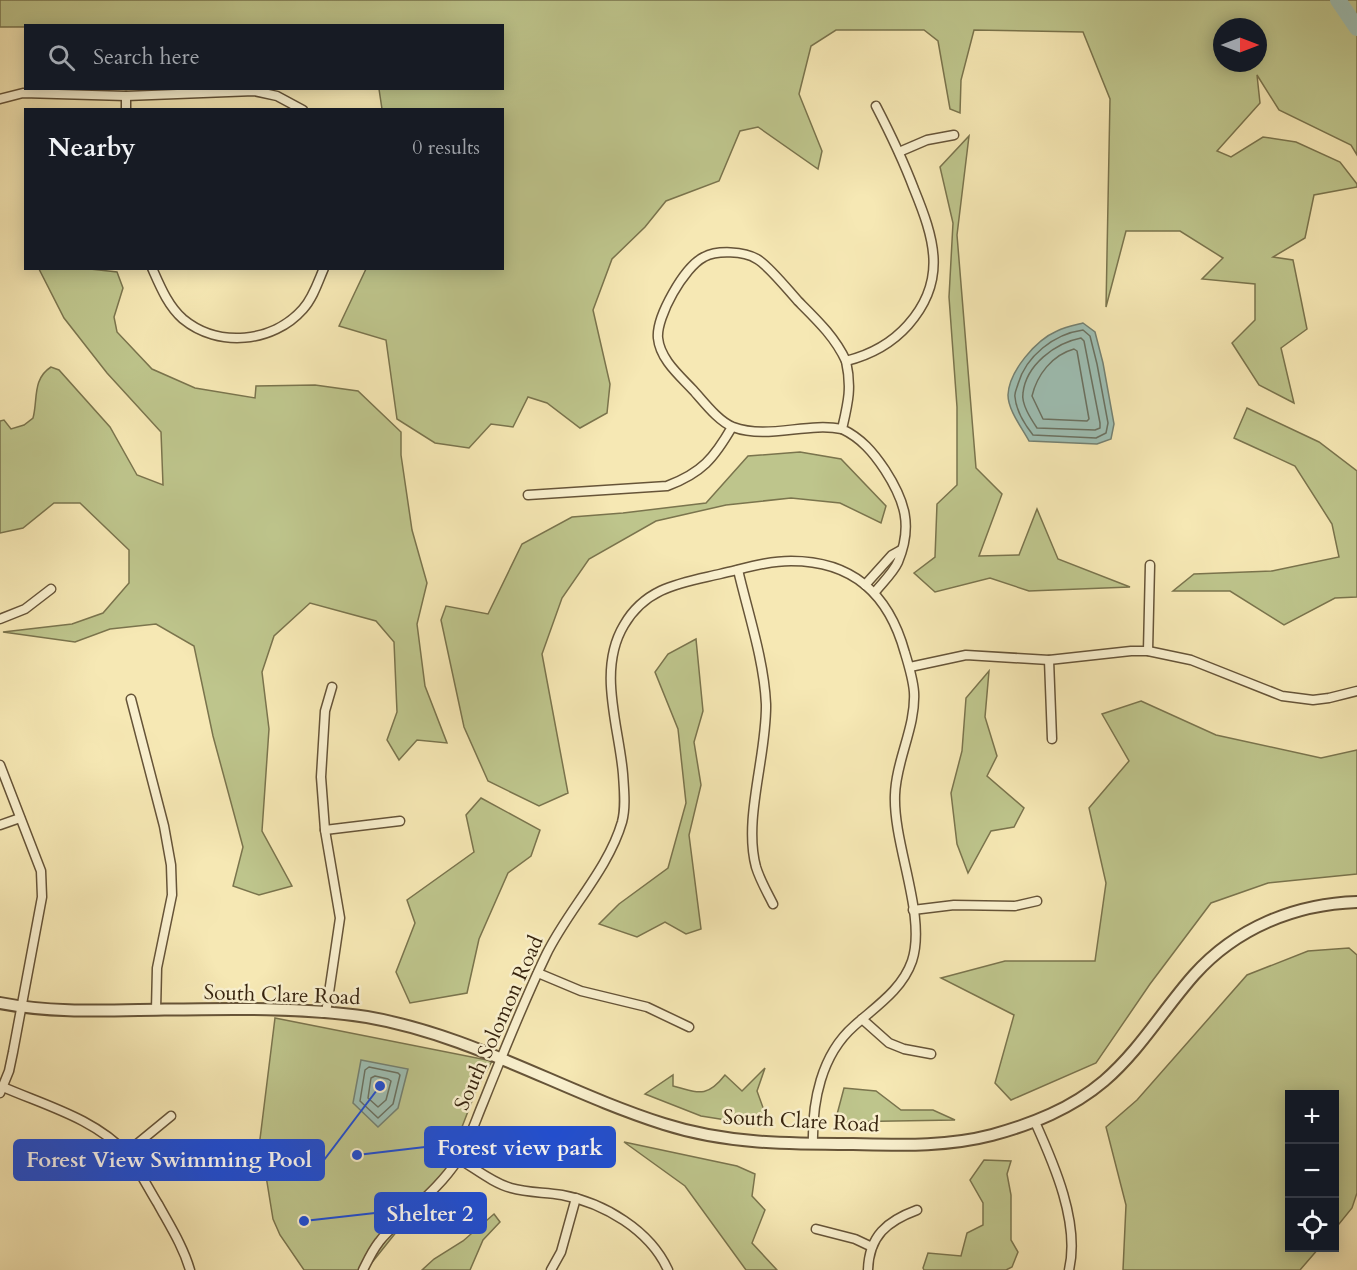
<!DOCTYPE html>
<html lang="en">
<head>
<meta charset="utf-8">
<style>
  body { margin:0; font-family:Cardo,serif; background:#20242c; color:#f1f3f6 }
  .controls { position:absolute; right:18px; bottom:18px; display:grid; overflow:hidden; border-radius:0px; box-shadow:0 3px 15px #0003 }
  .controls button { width:54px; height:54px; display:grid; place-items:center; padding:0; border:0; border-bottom:2px solid #363941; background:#171b24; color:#f1f3f6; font:30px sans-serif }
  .compass { position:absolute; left:1213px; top:18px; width:54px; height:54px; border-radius:50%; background:#171b24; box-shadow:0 3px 15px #0003; rotate:90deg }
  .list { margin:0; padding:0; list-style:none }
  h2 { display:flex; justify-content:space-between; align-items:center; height:78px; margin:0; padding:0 24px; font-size:26px }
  h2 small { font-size:20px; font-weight:400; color:#9ea1a6 }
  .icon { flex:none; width:33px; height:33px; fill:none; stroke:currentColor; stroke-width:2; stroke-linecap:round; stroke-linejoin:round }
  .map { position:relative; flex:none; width:1357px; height:1270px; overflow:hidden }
  .search { position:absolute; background:#171b24; box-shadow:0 3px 15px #0003; left:24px; top:24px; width:480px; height:66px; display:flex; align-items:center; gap:15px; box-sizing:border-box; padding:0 21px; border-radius:0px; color:#9ea1a6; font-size:22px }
  .panel { position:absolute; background:#171b24; box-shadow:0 3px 15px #0003; left:24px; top:108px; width:480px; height:162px; border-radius:0px }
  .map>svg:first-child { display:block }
  .green { fill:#bec58c; stroke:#7a744d; stroke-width:1.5; fill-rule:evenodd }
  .water { fill:#9ebfb4; stroke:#748172; stroke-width:1.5 }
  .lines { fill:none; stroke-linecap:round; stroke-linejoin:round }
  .shore { stroke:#6a7161; stroke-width:1.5 }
  .river { stroke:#9ebfb4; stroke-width:16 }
  .minor-casing { stroke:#665438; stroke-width:11 }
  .tertiary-casing { stroke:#665438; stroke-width:14 }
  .minor { stroke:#f9f0ce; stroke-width:8 }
  .tertiary { stroke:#f9f0ce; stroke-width:10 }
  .labels { text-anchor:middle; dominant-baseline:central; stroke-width:5; stroke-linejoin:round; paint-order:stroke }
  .street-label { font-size:21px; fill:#36230e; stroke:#f9f0ce }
  .leader { fill:none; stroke:#1d4ed8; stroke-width:2 }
  .callout-dot { fill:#1d4ed8; stroke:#f9f0ce; stroke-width:2 }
  .callout { fill:#1d4ed8; stroke:#1d4ed8; stroke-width:2 }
  .callout-label { font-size:22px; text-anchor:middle; font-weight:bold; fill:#fff }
</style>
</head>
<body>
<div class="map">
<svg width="1357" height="1270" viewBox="0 0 1357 1270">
  <rect width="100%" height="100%" fill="#f6e8b4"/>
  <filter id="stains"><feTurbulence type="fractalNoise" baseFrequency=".00333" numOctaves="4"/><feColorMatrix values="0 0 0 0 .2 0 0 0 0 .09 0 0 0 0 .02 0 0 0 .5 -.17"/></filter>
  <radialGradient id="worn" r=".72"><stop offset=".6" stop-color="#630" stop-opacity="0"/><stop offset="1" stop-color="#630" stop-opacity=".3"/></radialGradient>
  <g class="green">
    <path d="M0,0H1357V155L1351,145L1279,110L1257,75L1260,103L1217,151L1231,157L1263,137L1296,142L1340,162L1357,184V187L1314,195L1305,238L1273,257L1293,260L1307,329L1281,348L1294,403L1259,385L1232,343L1255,320V284L1202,279L1223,258L1180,231H1126L1106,307L1110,99L1083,32L974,30L961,80L960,113L950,109L938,41L924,30H836L811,46L799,94L822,151L818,169L758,127L740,131L719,181L666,201L645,227L612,259L593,310L610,384L607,413L580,428L547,403L528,397L513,427L491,424L469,448L435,443L397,419L386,340L339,326L366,269L502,268V110L382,109L379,89L502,88V26L0,27ZM1222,27H1258V63H1222Z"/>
    <polygon points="969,136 957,235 976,468 1002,494 979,556 1019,555 1037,509 1058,559 1130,587 1029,591 990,578 935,592 914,573 935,557 937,504 957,485 957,407 949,297 953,223 940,167"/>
    <path d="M90,269L117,272L123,288L114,317L117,332L152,369L195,388L255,398L256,386L315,385L358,391L401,432V455L412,530L427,583L417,624L425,686L447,743L417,740L399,760L387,740L397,712L394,642L376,621L310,603L274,636L262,672L269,729L262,831L292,886L259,895L233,886L243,847L213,736L194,646L156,624L110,629L75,642L3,632L72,624L103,613L129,583V550L80,503H54L23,528L0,533V421L4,420L11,429L24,425L33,418C38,400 32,379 51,367L59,370L110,427L137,475L163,485L161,432L107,373L64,318L39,269Z"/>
    <polygon points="1247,408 1319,442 1357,471 1357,597 1335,598 1284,625 1230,591 1173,591 1194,574 1272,571 1339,557 1332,524 1295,466 1234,438"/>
    <polygon points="800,452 841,459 886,506 881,523 840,503 791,498 726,505 656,521 589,559 562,598 542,654 568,793 539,806 488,781 464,727 441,620 446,606 488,614 522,544 572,517 623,513 706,503 748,456"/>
    <polygon points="696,639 703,711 694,742 701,785 689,835 701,929 686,934 665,922 637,937 599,924 619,904 668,868 686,803 678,729 655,672 668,654"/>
    <polygon points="989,671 985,717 997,756 987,776 1024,808 1014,827 991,831 968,873 957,844 951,793 962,751 966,698"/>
    <polygon points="1141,701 1216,735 1321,758 1357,750 1357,874 1268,883 1211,903 1150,984 1096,1063 1011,1100 995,1083 1014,1015 941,978 1005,961 1095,961 1106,883 1089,808 1129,761 1102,714"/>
    <polygon points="481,798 540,830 531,856 508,873 479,939 467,993 410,1003 396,972 415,923 407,900 474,852 466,815"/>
    <polygon points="1349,948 1357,955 1357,1193 1352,1208 1335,1229 1334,1094 1290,1094 1290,1248 1319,1248 1300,1270 1123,1270 1126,1205 1106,1127 1137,1100 1247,975 1308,951"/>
    <polygon points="275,1018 492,1061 477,1088 445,1171 366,1270 304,1270 280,1235 273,1219 260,1139"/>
    <path d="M765,1068L757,1091L770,1127L701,1116L645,1094L673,1075V1086C699,1093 707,1098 725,1075L742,1091Z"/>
    <polygon points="844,1088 876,1091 901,1110 933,1110 955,1120 835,1122"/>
    <polygon points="624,1142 737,1166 755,1174 752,1196 765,1210 752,1243 777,1270 746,1270 685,1186"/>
    <polygon points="984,1160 1011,1161 1007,1174 1011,1195 1011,1240 1018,1252 1012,1267 1006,1270 924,1270 923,1268 928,1253 961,1256 967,1233 983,1225 983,1203 970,1180"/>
    <polygon points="494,1214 500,1222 483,1240 470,1270 422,1270 434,1259 463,1241"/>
  </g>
  <g class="water">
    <path d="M1083,323L1095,332L1103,363L1114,424L1111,439L1097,444L1029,441C1022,428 1008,410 1008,395C1009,371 1036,340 1057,331C1065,327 1075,325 1083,323Z"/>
    <polygon points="361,1060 408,1069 398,1108 378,1127 353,1103"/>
  </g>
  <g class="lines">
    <g class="shore">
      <path d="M1083,330L1090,336L1097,364L1108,423L1106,433L1096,438L1033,435C1025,425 1016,410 1015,397C1014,393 1017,388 1018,384C1026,356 1054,334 1083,330Z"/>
      <path d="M1081,338L1084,341L1100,423V428L1095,430L1037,428C1031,419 1021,404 1023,393C1026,365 1055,343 1081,338Z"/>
      <path d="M1074,349L1077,351L1089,419L1087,421L1043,419L1032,396C1037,375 1052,355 1074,349Z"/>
      <polygon points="369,1067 398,1073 400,1075 393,1104 378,1118 360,1101 365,1070"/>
      <polygon points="375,1076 388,1079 391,1081 386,1100 378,1107 368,1098 371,1078"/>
    </g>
    <polyline class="river" points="1338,0 1357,28"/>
    <g class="minor-casing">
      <g id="minor">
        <polyline points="0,99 23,93 126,96 254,91 277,96 303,110"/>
        <polyline points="126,110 126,96"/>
        <polyline points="899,152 927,140 954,135"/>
        <path d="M152,268C160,286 168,306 183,319C218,348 273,343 303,309C313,298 318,282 324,268"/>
        <path d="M842,429C806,422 768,440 733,427C718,421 704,402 693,390C679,375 660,359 658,338C656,317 684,267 704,257C717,250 744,251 757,259C769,266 788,290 798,301C817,320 835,337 846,361"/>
        <path d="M528,495L667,486C702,473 714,458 732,427"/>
        <path d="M738,570C748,613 764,660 766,704C767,755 743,819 756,867C760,880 767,892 773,904"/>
        <polyline points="865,585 892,555 901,550"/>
        <path d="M875,592C882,583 893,573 898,562C913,526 905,501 885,470C873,452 861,438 842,429C848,403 852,388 846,361C870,355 892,343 908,325C948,280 934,238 914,189C903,160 890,133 876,106"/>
        <polyline points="0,619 25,609 51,589"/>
        <polyline points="1148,651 1150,565"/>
        <polyline points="1049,660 1052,739"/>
        <polyline points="910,667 966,655 1049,660 1131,651 1148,651 1191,660 1282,696 1313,700 1329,698 1357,691"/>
        <polyline points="131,699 164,826 171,865 172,895 157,968 156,1010"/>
        <polyline points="0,765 41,871 42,897 13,1052 9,1071 0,1093"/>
        <polyline points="0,825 20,818"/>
        <polyline points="325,830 400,821"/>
        <polyline points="913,910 954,905 1015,906 1037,901"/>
        <polyline points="538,973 581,991 647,1007 689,1027"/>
        <polyline points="326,1013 340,918 325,830 321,777 325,711 332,687"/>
        <polyline points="862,1019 889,1043 904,1049 931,1054"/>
        <path d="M3,1087C44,1105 96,1119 127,1154C139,1169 148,1188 158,1204C170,1226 183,1246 190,1270"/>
        <path d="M1035,1122C1054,1164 1080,1223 1069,1270"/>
        <polyline points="126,1153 171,1116"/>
        <path d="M459,1159C476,1169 493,1183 511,1188C528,1193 545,1192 562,1195C604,1203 650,1230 668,1270"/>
        <polyline points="816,1229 855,1239 872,1247"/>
        <path d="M363,1270C368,1260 372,1251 379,1242C387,1231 398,1223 408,1214C425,1198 444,1181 457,1161C468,1144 475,1122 483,1103C503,1053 523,1003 546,955C567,911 608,870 622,822C626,807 624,790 623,774C619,726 597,670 624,625C646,587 681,583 720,574C743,569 766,561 791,561C854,561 889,595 905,653C909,666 913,679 914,692C916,727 896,760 895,795C893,845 927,916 912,961C902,990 875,1007 854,1026C821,1055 812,1102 813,1144"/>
        <polyline points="551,1270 561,1252 576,1198"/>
        <path d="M868,1270C869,1236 887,1221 917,1210"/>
      </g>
    </g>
    <g class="tertiary-casing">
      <path id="tertiary" d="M0,1003C46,1012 92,1011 139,1010C211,1009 296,1006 367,1017C472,1035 563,1092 664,1124C726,1144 789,1144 853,1144C900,1145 946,1147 992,1135C1032,1124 1071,1109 1104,1081C1140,1050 1163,1010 1194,975C1236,928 1295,904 1357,902"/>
    </g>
    <use href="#minor" class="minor"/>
    <use href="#tertiary" class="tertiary"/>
  </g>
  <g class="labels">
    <g class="street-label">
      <text transform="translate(282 995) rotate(2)">South Clare Road</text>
      <text transform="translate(499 1023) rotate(-66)">South Solomon Road</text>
      <text transform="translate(801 1121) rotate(3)">South Clare Road</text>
    </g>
  </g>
  <path class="leader" d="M357 1155L425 1147M380 1086L324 1160M304 1221L375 1213"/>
  <g class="callout-dot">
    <circle cx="357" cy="1155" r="6"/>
    <circle cx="380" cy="1086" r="6"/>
    <circle cx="304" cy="1221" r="6"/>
  </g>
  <g class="callout">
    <rect x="425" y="1127" width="190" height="40" rx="6"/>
    <rect x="14" y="1140" width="310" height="40" rx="6"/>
    <rect x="375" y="1193" width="111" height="40" rx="6"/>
  </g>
  <g class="callout-label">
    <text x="520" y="1155">Forest view park</text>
    <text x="169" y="1167">Forest View Swimming Pool</text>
    <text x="430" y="1221">Shelter 2</text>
  </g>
  <rect width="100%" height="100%" filter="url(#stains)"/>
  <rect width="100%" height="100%" fill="url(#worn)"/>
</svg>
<div class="controls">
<button>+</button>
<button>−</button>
<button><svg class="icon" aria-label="locate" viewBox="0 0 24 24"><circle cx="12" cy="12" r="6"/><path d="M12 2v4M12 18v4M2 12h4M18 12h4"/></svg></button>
</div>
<svg class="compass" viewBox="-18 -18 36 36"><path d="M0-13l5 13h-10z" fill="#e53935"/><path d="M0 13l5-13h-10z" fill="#9ea1a6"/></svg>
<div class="search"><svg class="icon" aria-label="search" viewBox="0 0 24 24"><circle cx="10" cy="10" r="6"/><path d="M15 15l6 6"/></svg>Search here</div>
<section class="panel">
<h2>Nearby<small>0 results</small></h2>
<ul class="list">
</ul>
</section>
</div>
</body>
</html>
